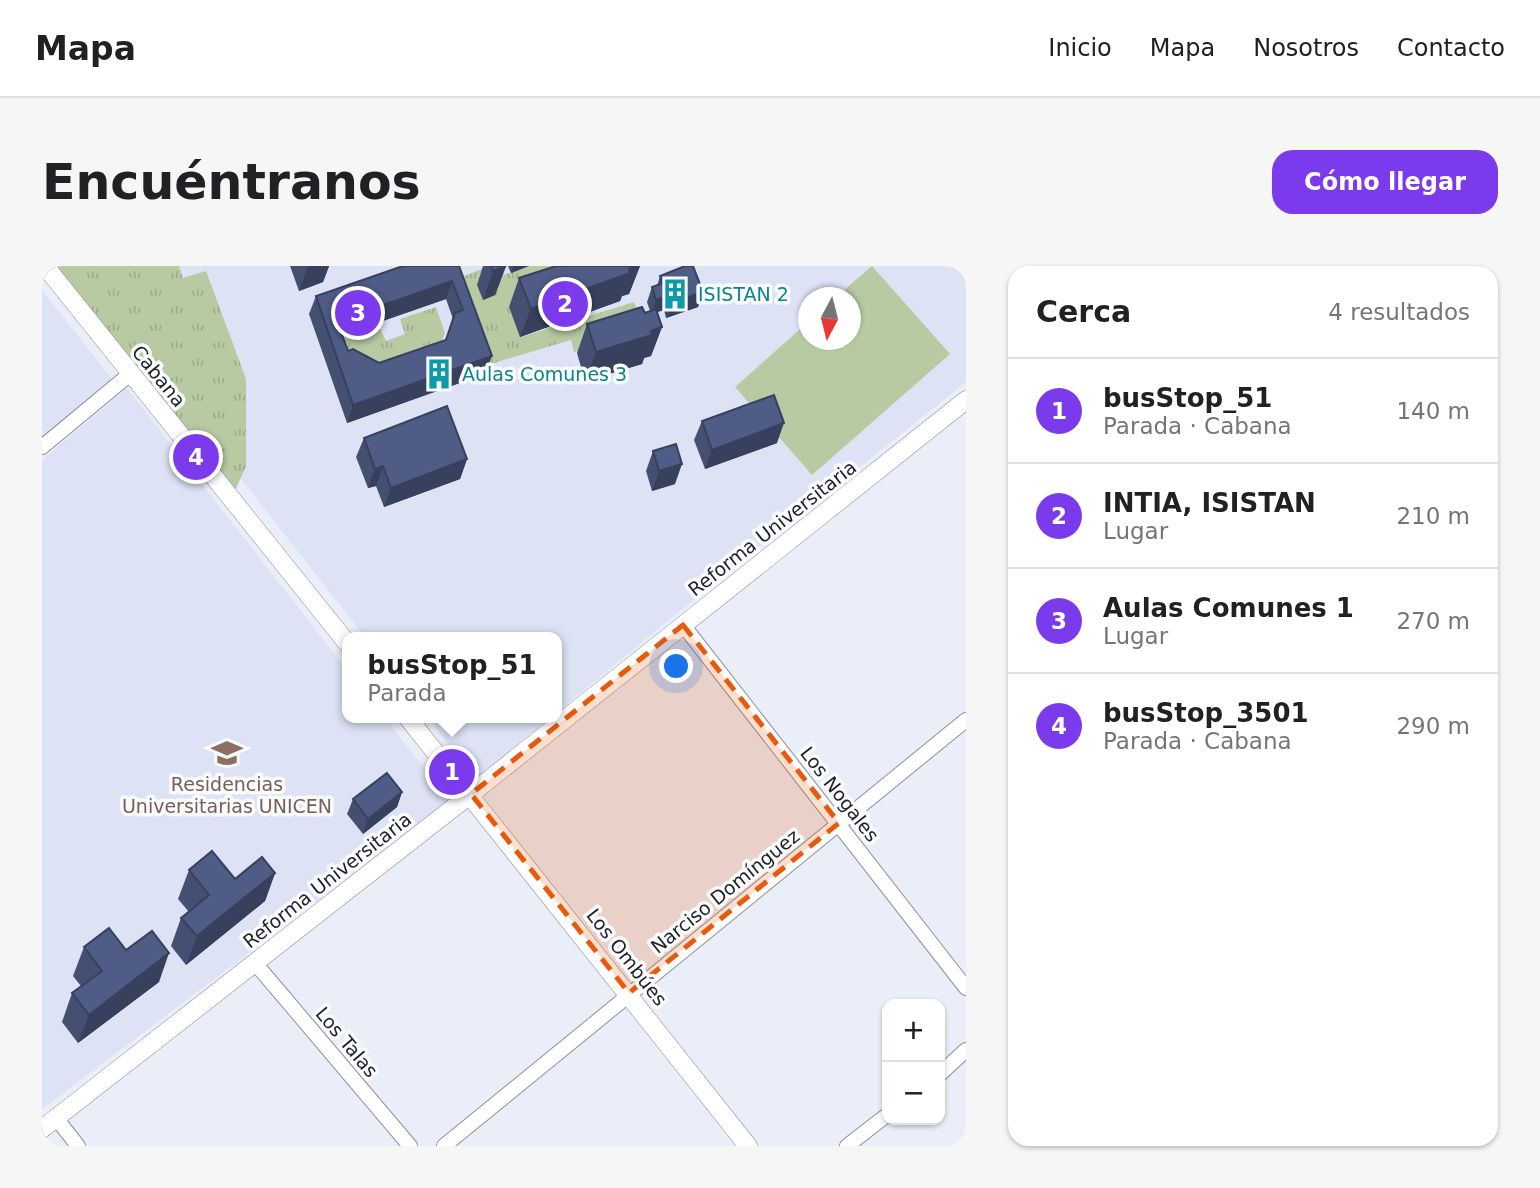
<!DOCTYPE html>
<html lang="es">
<head>
<meta charset="utf-8">
<style>
  body { margin:0; font-family:"DejaVu Sans",sans-serif; background:#f6f6f6; color:#202124 }
  .controls { position:absolute; right:21px; bottom:21px; display:grid; overflow:hidden; border-radius:14px; box-shadow:0 2px 5px #0004 }
  .controls button { width:63px; height:63px; display:grid; place-items:center; padding:0; border:0; border-bottom:2px solid #e0e0e0; background:#fff; color:#202124; font:35px sans-serif }
  .compass { position:absolute; left:756px; top:21px; width:63px; height:63px; border-radius:50%; background:#fff; box-shadow:0 2px 5px #0004; rotate:187deg }
  .you { position:absolute; left:635px; top:401px; width:24px; height:24px; margin:-18px; border:5px solid #fff; border-radius:50%; background:#1a73e8; box-shadow:0 0 0 10px #1a73e833 }
  .badge { display:grid; place-items:center; width:46px; height:46px; border-radius:50%; background:#7c3aed; color:#fff; font-size:23px; font-weight:700 }
  .pin { position:absolute; translate:-50% -50%; border:4px solid #fff; box-shadow:0 2px 7px #0006 }
  .popup { position:absolute; left:300px; top:366px; width:220px; height:91px; box-sizing:border-box; display:grid; place-content:center; border-radius:14px; background:#fff; filter:drop-shadow(0 2px 5px #0005); font-size:23px; white-space:nowrap; color:#757577 }
  .popup b { font-size:26px; color:#202124 }
  .popup::after { content:''; position:absolute; left:50%; top:100%; margin-left:-14px; border:14px solid transparent; border-top-color:#fff }
  .list { margin:0; padding:0; list-style:none }
  h2 { display:flex; justify-content:space-between; align-items:center; height:91px; margin:0; padding:0 28px; font-size:30px }
  h2 small { font-size:23px; font-weight:400; color:#757577 }
  .list li { display:grid; grid-template-columns:46px 1fr auto; gap:21px; align-items:center; box-sizing:border-box; height:105px; padding:0 28px; border-top:2px solid #e0e0e0 }
  .list b { display:block; font-size:26px; white-space:nowrap }
  .list p { margin:0; font-size:23px; white-space:nowrap; color:#757577 }
  .list em { font-size:23px; font-style:normal; color:#757577 }
  .map { position:relative; flex:none; width:924px; height:880px; overflow:hidden; border-radius:21px }
  header { display:flex; align-items:center; gap:42px; box-sizing:border-box; height:98px; padding:0 35px; background:#fff; border-bottom:2px solid #e0e0e0 }
  header strong { font-size:33px }
  nav { display:flex; gap:38px; margin-inline-start:auto; font-size:24px }
  .intro { display:flex; align-items:center; justify-content:space-between; box-sizing:border-box; height:168px; padding:0 42px }
  h1 { margin:0; font-size:49px }
  .button { padding:18px 32px; border-radius:21px; background:#7c3aed; color:#fff; font-size:24px; font-weight:700 }
  main { display:flex; gap:42px; padding:0 42px }
  aside { flex:1; background:#fff; border-radius:21px; box-shadow:0 2px 5px #0004 }
  .map>svg:first-child { display:block }
  .built { fill:#dde3f4; fill-rule:evenodd }
  .grass { fill:url(#grass-tufts) }
  .pitch { fill:#b7caa2 }
  .lines { fill:none; stroke-linecap:round; stroke-linejoin:round }
  .minor-casing { stroke:#8d9099; stroke-width:16 }
  .tertiary-casing { stroke:#8d9099; stroke-width:19 }
  .minor { stroke:#fff; stroke-width:14 }
  .tertiary { stroke:#fff; stroke-width:18 }
  .wall { fill:#444f72; fill-rule:evenodd }
  .shaded-wall { fill:#37405d }
  .building { fill:#4f5c85; stroke:#37405d; stroke-width:2; fill-rule:evenodd }
  .marked { fill:#e8590c; fill-opacity:0.2; stroke:#e8590c; stroke-width:5; stroke-dasharray:14 9; stroke-linejoin:round }
  .labels { text-anchor:middle; dominant-baseline:central; stroke-width:7; stroke-linejoin:round; paint-order:stroke }
  .culture-label { font-size:19px; fill:#0d838f; stroke:#fafbfd; text-anchor:start }
  .street-label { font-size:19px; fill:#1f2024; stroke:#fafbfd }
  .education-label { font-size:19px; fill:#785e54; stroke:#fafbfd }
</style>
</head>
<body>
<header>
<strong>Mapa</strong>
<nav><a>Inicio</a><a>Mapa</a><a>Nosotros</a><a>Contacto</a></nav>
</header>
<div class="intro"><h1>Encuéntranos</h1><a class="button">Cómo llegar</a></div>
<main>
<div class="map">
<svg width="924" height="880" viewBox="0 0 924 880">
  <defs>
    <pattern id="grass-tufts" width="24" height="20" patternUnits="userSpaceOnUse" patternTransform="scale(1.75)"><rect width="24" height="20" fill="#b7caa2"/><path d="M3 7l-1-3M5 7V3M7 7l1-3M15 17l-1-3M17 17v-4M19 17l1-3" fill="none" stroke="#9dad8b"/></pattern>
  </defs>
  <rect width="100%" height="100%" fill="#eaeef8"/>
  <g class="built">
    <path d="M32,0H924V116L644,340L515,446V371H323ZM766,32H808V74H766Z"/>
    <polygon points="0,24 70,113 0,172"/>
    <polygon points="85,122 305,404 305,452 343,452 408,535 0,843 0,194"/>
    <polygon points="386,452 508,452 434,513"/>
  </g>
  <g class="grass">
    <polygon points="3,0 137,0 141,12 164,5 204,113 204,200 189,234"/>
    <polygon points="447,0 457,0 461,9 489,0 575,0 467,41 479,71 592,36 603,63 532,86 529,74 445,99 415,13"/>
    <polygon points="394,41 403,67 395,88 332,111 308,99 299,73 337,60 344,75 363,68 358,53"/>
  </g>
  <polygon class="pitch" points="830,0 908,88 770,209 693,121 766,56 766,74 808,74 808,32 794,31"/>
  <g class="lines">
    <g class="minor-casing">
      <g id="minor">
        <polyline points="0,181 88,108"/>
        <polyline points="641,359 924,722"/>
        <polyline points="213,697 368,880"/>
        <polyline points="898,808 924,784"/>
        <polyline points="14,852 36,880"/>
        <polyline points="402,880 924,454"/>
        <polyline points="805,880 845,849"/>
      </g>
    </g>
    <g class="tertiary-casing">
      <g id="tertiary">
        <polyline points="3,0 305,377"/>
        <polyline points="366,452 706,880"/>
        <polyline points="0,863 429,528 924,134"/>
      </g>
    </g>
    <use href="#minor" class="minor"/>
    <use href="#tertiary" class="tertiary"/>
  </g>
  <g class="wall">
    <polygon points="248,0 287,0 281,16 257,25"/>
    <path d="M417,0L443,108L305,157L267,48L274,30ZM404,33L411,53L403,74L337,97L306,85L300,69Z"/>
    <polygon points="441,0 464,0 453,29 441,34 435,19"/>
    <polygon points="466,0 487,0 469,7"/>
    <polygon points="514,0 598,0 587,28 580,30 578,35 478,71 467,41 477,12"/>
    <polygon points="618,10 661,26 656,41 624,52 622,44 615,46 620,61 609,90 602,92 600,98 543,115 535,87 545,58 608,45 605,36 610,21 615,20"/>
    <polygon points="660,155 735,177 663,203 652,174"/>
    <polygon points="322,172 425,193 418,213 342,241 334,220 326,222 314,191"/>
    <polygon points="611,185 633,218 610,225 604,205"/>
    <polygon points="360,526 355,541 321,568 305,548 311,533"/>
    <polygon points="147,604 193,613 233,607 223,635 144,699 129,680 139,652 147,646 136,633"/>
    <polygon points="42,681 84,684 117,716 36,777 20,756 30,727 39,720 31,710"/>
  </g>
  <g class="shaded-wall">
    <polygon points="266,0 287,0 281,16 257,25"/>
    <polygon points="464,0 453,29 441,34 451,5"/>
    <polygon points="471,0 487,0 469,7"/>
    <polygon points="596,0 598,0 587,28 580,30 578,35 478,71 489,43 587,3"/>
    <polygon points="410,15 404,33 289,73 295,55"/>
    <polygon points="661,26 656,41 624,52 630,37"/>
    <polygon points="627,29 622,44 609,48 614,34"/>
    <polygon points="620,61 609,90 602,92 600,98 543,115 554,86"/>
    <polygon points="450,90 443,108 305,157 311,139"/>
    <polygon points="742,157 735,177 663,203 670,184"/>
    <polygon points="425,193 418,213 342,241 349,222"/>
    <polygon points="640,198 633,218 610,225 617,205"/>
    <polygon points="341,200 334,220 326,222 333,203"/>
    <polygon points="360,526 355,541 321,568 326,553"/>
    <polygon points="233,607 223,635 144,699 155,670"/>
    <polygon points="127,687 117,716 36,777 47,749"/>
  </g>
  <g class="building">
    <path d="M361,0H417L450,90L311,139L274,30ZM410,15L421,44L413,47L404,74L337,97L311,83L306,85L295,55Z"/>
    <polygon points="449,0 464,0 451,5"/>
    <polygon points="514,0 596,0 587,3 588,7 489,43 477,12"/>
    <polygon points="643,0 651,0 661,26 630,37 627,29 614,34 610,21 621,17 618,10"/>
    <polygon points="600,41 603,47 614,43 620,61 609,65 610,69 554,86 545,58"/>
    <polygon points="732,129 742,157 670,184 660,155"/>
    <polygon points="405,140 425,193 349,222 341,200 333,203 322,172"/>
    <polygon points="634,178 640,198 617,205 611,185"/>
    <polygon points="345,507 360,526 326,553 311,533"/>
    <polygon points="170,585 193,613 220,591 233,607 155,670 139,652 167,629 147,604"/>
    <polygon points="67,662 84,684 110,665 127,687 47,749 30,727 60,705 42,681"/>
  </g>
  <path class="marked" d="M641,359L797,557L587,727L429,528Z"/>
  <defs>
    <g id="building-bare" transform="scale(2.415)"><path d="M-4-6H4V6H1V3H-1V6H-4ZM-2.5-4.3h1.7v1.8h-1.7ZM.8-4.3h1.7v1.8H.8ZM-2.5-1h1.7V.8h-1.7ZM.8-1h1.7V.8H.8Z" fill="#0f9aa8" stroke="#fafbfd" stroke-width="2.5" paint-order="stroke"/></g>
    <g id="university-bare" transform="scale(2.415)"><path d="M0-5L7-2L0 1L-7-2ZM-4 1L0 2.5L4 1V4Q0 6-4 4Z" fill="#8d6e63" stroke="#fafbfd" stroke-width="2.5" paint-order="stroke"/></g>
  </defs>
  <g fill-rule="evenodd">
    <use href="#building-bare" x="633" y="28"/>
    <use href="#building-bare" x="397" y="108"/>
    <use href="#university-bare" x="185" y="487"/>
  </g>
  <g class="labels">
    <g class="culture-label">
      <text x="656" y="28">ISISTAN 2</text>
      <text x="420" y="108">Aulas Comunes 3</text>
    </g>
    <g class="street-label">
      <text transform="translate(117 110) rotate(51)">Cabana</text>
      <text transform="translate(730 262) rotate(-38)">Reforma Universitaria</text>
      <text transform="translate(798 528) rotate(52)">Los Nogales</text>
      <text transform="translate(285 614) rotate(-38)">Reforma Universitaria</text>
      <text transform="translate(683 625) rotate(-39)">Narciso Domínguez</text>
      <text transform="translate(585 691) rotate(52)">Los Ombúes</text>
      <text transform="translate(305 776) rotate(50)">Los Talas</text>
    </g>
    <g class="education-label">
      <text x="185" y="518">Residencias<tspan x="185" dy="22">Universitarias UNICEN</tspan></text>
    </g>
  </g>
</svg>
<div class="controls">
<button>+</button>
<button>−</button>
</div>
<svg class="compass" viewBox="-18 -18 36 36"><path d="M0-13l5 13h-10z" fill="#e53935"/><path d="M0 13l5-13h-10z" fill="#757577"/></svg>
<div class="you"></div>
<div class="pin badge" style="left:410px;top:506px">1</div>
<div class="popup"><b>busStop_51</b>Parada</div>
<div class="pin badge" style="left:523px;top:38px">2</div>
<div class="pin badge" style="left:316px;top:47px">3</div>
<div class="pin badge" style="left:154px;top:191px">4</div>
</div>
<aside>
<h2>Cerca<small>4 resultados</small></h2>
<ul class="list">
<li><span class="badge">1</span><div><b>busStop_51</b><p>Parada · Cabana</p></div><em>140 m</em></li>
<li><span class="badge">2</span><div><b>INTIA, ISISTAN</b><p>Lugar</p></div><em>210 m</em></li>
<li><span class="badge">3</span><div><b>Aulas Comunes 1</b><p>Lugar</p></div><em>270 m</em></li>
<li><span class="badge">4</span><div><b>busStop_3501</b><p>Parada · Cabana</p></div><em>290 m</em></li>
</ul>
</aside>
</main>
</body>
</html>
